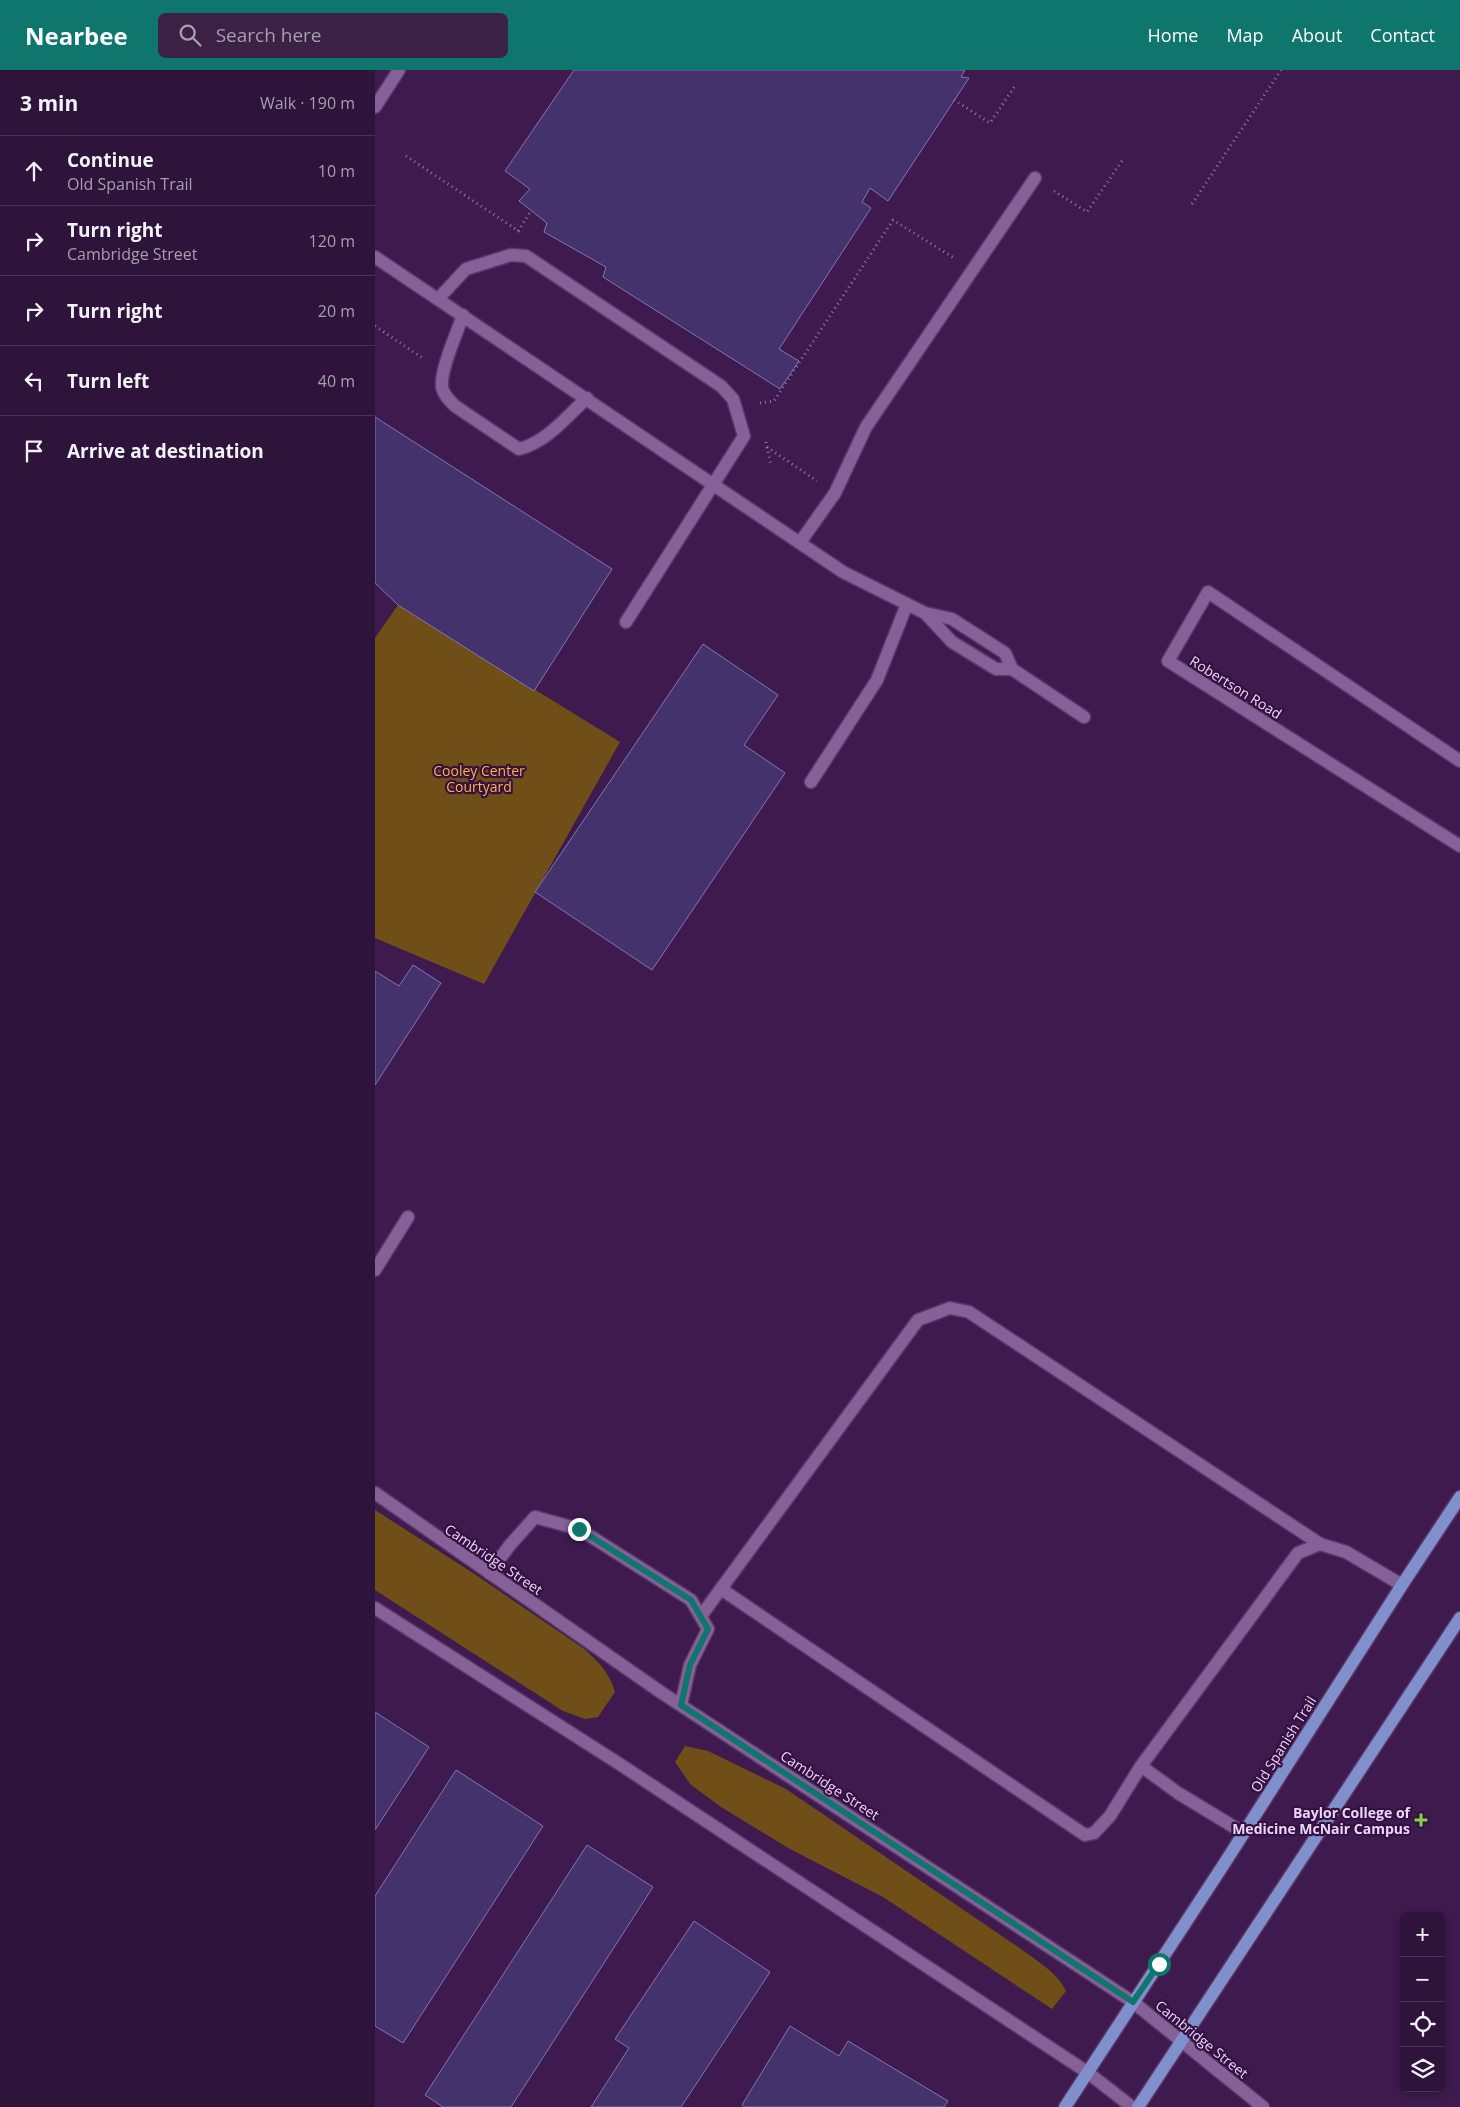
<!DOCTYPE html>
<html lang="en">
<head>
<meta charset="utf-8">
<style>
  body { margin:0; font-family:"Open Sans",sans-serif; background:#3a2145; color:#f1f3f6 }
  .controls { position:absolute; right:15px; bottom:15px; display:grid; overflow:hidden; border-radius:8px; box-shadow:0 2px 8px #0003 }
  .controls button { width:45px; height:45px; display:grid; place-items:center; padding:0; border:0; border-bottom:1px solid #493354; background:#2e143a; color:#f1f3f6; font:25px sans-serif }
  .stop { position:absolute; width:15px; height:15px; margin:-11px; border:4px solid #0f766e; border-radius:50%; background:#fff }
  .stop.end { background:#0f766e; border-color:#fff; box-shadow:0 1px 5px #0008 }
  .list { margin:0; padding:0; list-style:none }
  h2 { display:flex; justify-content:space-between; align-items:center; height:65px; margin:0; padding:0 20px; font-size:21px }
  h2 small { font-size:16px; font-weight:400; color:#a79eaf }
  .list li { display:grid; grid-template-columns:32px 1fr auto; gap:15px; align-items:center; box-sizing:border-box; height:70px; padding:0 20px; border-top:1px solid #493354 }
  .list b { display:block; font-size:19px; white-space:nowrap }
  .list p { margin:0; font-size:16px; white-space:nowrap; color:#a79eaf }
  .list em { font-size:16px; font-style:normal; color:#a79eaf }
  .icon { flex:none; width:28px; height:28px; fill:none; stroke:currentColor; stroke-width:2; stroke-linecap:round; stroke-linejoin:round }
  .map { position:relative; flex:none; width:1085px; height:2037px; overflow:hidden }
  header { display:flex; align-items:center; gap:30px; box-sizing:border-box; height:70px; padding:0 25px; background:#0f766e; color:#fff }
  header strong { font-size:24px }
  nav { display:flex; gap:28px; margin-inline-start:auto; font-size:18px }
  .search { width:350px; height:45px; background:#3a2145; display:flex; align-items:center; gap:12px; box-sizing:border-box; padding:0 18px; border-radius:8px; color:#a79eaf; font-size:19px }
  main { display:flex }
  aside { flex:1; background:#2e143a }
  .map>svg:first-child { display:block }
  .green { fill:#704e18 }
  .building { fill:#43326c; stroke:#8475b4 }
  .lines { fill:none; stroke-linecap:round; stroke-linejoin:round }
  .service-casing { stroke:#583866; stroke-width:15 }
  .minor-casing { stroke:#583866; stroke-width:15 }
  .tertiary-casing { stroke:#583866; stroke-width:15 }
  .primary-casing { stroke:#583866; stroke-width:15 }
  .path { stroke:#9376a0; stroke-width:3; stroke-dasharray:1 4; stroke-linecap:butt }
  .service { stroke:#866099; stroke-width:12 }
  .minor { stroke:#866099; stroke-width:12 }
  .tertiary { stroke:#866099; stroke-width:12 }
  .primary { stroke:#8090cd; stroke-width:12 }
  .route { stroke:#0f766e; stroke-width:6 }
  .poi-dot { fill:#85cf4d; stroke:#341043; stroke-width:2 }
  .labels { text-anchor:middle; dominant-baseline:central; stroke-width:4.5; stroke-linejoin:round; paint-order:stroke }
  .street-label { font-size:14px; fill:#ebd6f6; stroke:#341043 }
  .park-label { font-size:14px; fill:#ffb33d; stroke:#341043 }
  .poi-label { font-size:14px; font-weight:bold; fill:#ebd6f6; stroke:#341043; text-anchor:end }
</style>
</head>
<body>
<header>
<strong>Nearbee</strong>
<div class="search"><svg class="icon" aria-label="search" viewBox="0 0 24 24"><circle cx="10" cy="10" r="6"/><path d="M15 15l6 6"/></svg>Search here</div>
<nav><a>Home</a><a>Map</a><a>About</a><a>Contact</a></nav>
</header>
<main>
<aside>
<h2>3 min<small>Walk · 190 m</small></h2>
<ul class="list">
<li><svg class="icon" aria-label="ahead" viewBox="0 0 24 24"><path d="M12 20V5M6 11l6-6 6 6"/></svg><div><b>Continue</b><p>Old Spanish Trail</p></div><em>10 m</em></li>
<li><svg class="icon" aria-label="right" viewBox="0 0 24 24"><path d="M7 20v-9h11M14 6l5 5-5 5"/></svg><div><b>Turn right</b><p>Cambridge Street</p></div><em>120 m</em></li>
<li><svg class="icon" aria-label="right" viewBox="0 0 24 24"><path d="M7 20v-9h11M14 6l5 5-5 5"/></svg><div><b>Turn right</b></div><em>20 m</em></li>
<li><svg class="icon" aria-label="left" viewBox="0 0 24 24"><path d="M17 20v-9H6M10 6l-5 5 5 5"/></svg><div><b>Turn left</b></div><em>40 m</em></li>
<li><svg class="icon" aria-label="arrive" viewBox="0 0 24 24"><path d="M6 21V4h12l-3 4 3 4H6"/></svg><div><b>Arrive at destination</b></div></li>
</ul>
</aside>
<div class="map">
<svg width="1085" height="2037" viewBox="0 0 1085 2037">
  <rect width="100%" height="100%" fill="#3e1a4e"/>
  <g class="green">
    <polygon points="23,535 245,672 109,914 0,868 0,568"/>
    <path d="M0,1440L95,1501L208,1578C223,1591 235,1603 240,1622L223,1647L210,1649L188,1641L0,1520Z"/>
    <path d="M310,1676L333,1681L411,1719L646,1879C662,1891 683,1903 691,1921L677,1939L508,1827L415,1779L346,1737L315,1714L300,1692Z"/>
  </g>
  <g class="building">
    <polygon points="199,0 590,0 586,7 594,8 513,131 495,118 487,132 496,138 404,279 424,291 405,319 228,207 231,197 169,162 172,153 144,131 155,119 130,101"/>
    <polygon points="0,347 237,499 159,621 23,535 0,513"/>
    <polygon points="328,574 403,625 369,675 410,703 277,900 160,822"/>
    <polygon points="38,895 66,913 0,1015 0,901 24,916"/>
    <polygon points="0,1642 54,1677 0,1760"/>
    <polygon points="81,1700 168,1756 28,1973 0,1956 0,1826"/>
    <polygon points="212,1775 278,1817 136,2037 68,2037 50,2025"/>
    <polygon points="319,1851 395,1902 306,2037 216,2037 254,1978 240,1969"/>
    <polygon points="415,1956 464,1986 473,1971 573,2031 569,2037 370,2037 367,2035"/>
  </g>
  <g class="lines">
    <g class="service-casing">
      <g id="service">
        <polyline points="0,187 468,502 550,543 577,549 630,583 637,599 709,647"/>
        <polyline points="63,229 91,199 136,185 151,186 346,316 358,329 369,366 251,552"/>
        <path d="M88,245C82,263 65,300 67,317C68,324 75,331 80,336L144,379C172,372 191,347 212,328"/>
        <polyline points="426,471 460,423 491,357 660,108"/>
        <polyline points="550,543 577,572 621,599 637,599"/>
        <polyline points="1085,691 833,522 793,591 1085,776"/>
        <polyline points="436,712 502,610 532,534"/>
        <polyline points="0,1200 33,1147"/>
        <polyline points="114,1503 135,1475 160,1447 204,1459 316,1530 333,1559 315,1595 306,1635"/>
        <polyline points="346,1519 710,1765 719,1763 735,1746 766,1696"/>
        <polyline points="326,1546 543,1250 575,1238 594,1242 945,1474"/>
        <polyline points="869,1763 803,1723 766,1696 923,1483 945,1474 971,1482 1027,1515"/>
      </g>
    </g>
    <g class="minor-casing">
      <polyline id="minor" points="0,37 24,0"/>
    </g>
    <g class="tertiary-casing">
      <g id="tertiary">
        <polyline points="0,1423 287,1623 758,1932 888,2037"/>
        <polyline points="0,1538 243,1693 712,2002 757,2037"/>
      </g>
    </g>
    <g class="primary-casing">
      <g id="primary">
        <polyline points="690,2037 849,1794 1027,1515 1085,1427"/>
        <polyline points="763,2037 1085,1548"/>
      </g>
    </g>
    <g class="path">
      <polyline points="579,30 615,53 640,16"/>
      <polyline points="31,86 145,162"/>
      <polyline points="679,121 712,142 749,88"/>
      <polyline points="817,134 906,0"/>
      <polyline points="143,161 156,141"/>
      <polyline points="0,256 49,289"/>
      <polyline points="385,333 399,331 518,150 579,188"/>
      <polyline points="391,372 396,396"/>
      <polyline points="392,377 442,411"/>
    </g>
    <use href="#service" class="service"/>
    <use href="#minor" class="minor"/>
    <use href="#tertiary" class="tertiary"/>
    <use href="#primary" class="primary"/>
  </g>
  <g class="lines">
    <polyline class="route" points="204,1459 316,1530 333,1559 315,1595 306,1635 758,1932 784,1894"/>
  </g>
  <path class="poi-dot" d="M1043.5 1742.5h5v5h5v5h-5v5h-5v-5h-5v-5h5z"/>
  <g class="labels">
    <g class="street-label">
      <text transform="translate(861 617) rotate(32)">Robertson Road</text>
      <text transform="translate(119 1489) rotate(34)">Cambridge Street</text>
      <text transform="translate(908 1674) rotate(-58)">Old Spanish Trail</text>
      <text transform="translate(455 1715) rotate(33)">Cambridge Street</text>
      <text transform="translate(827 1969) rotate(39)">Cambridge Street</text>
    </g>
    <g class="park-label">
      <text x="104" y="700">Cooley Center<tspan x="104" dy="16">Courtyard</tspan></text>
    </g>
    <g class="poi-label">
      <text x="1035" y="1742">Baylor College of<tspan x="1035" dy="16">Medicine McNair Campus</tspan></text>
    </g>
  </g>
</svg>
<div class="controls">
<button>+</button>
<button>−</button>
<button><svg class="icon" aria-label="locate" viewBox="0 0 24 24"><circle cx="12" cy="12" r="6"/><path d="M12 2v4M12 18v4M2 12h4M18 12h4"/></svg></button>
<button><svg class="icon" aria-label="layers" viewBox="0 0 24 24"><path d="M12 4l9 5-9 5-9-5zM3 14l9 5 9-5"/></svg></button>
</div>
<div class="stop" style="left:784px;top:1894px"></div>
<div class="stop end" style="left:204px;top:1459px"></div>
</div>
</main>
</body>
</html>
